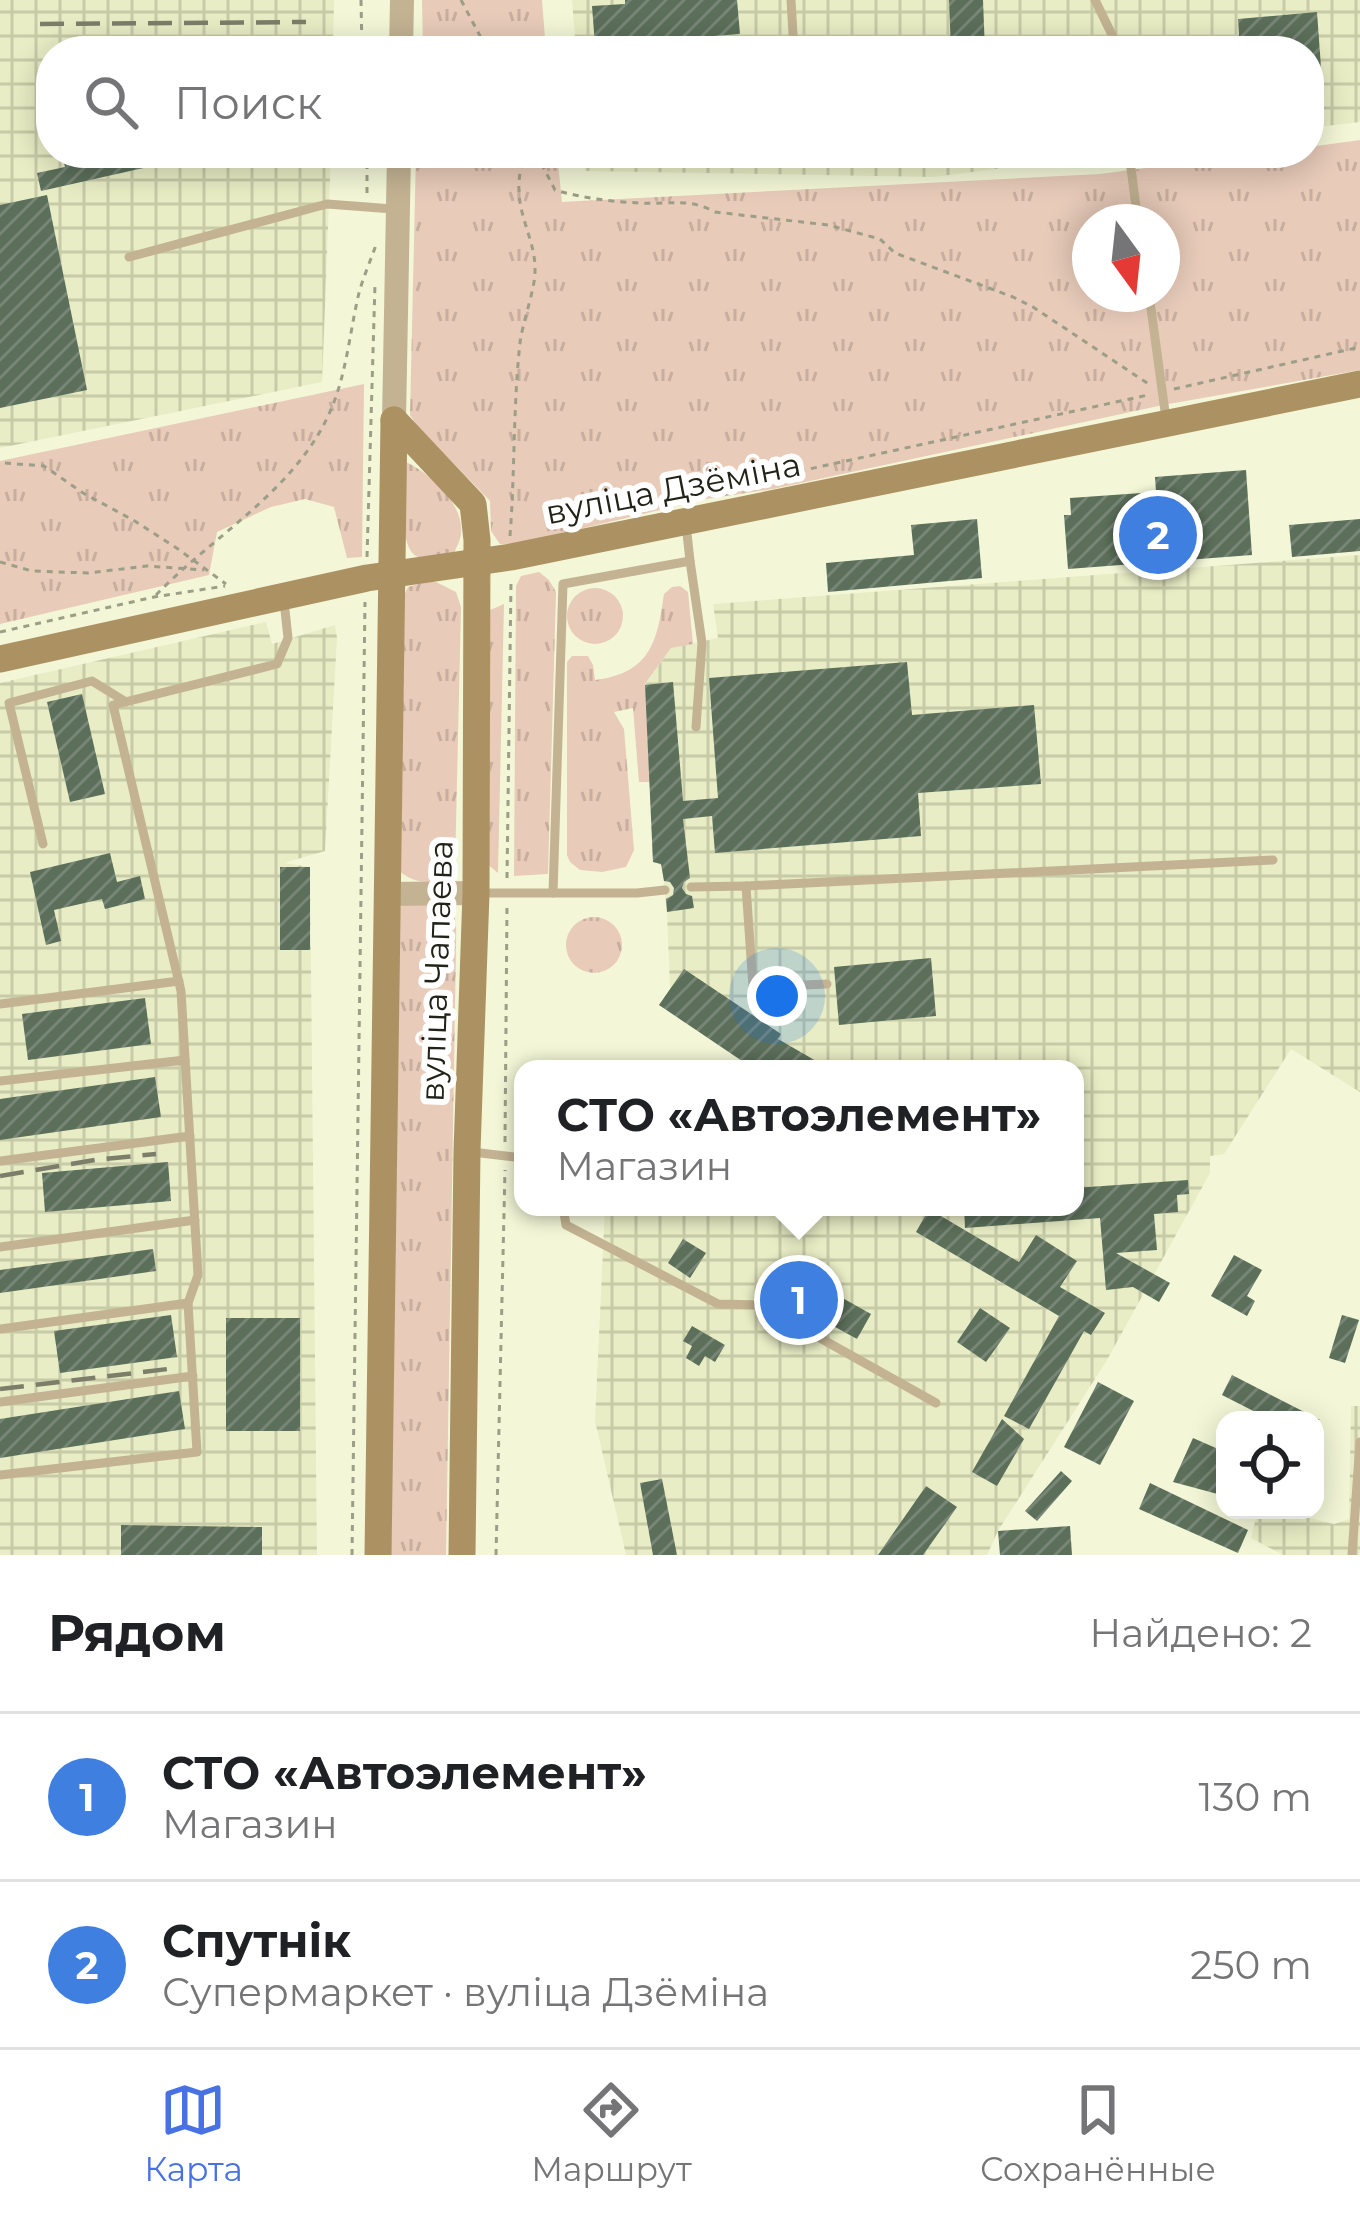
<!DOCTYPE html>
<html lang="ru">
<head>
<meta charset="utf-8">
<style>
  body { margin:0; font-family:Montserrat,sans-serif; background:#f6f6f6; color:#202124 }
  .controls { position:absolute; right:36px; bottom:36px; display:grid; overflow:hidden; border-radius:24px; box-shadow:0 6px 30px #0003 }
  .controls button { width:108px; height:108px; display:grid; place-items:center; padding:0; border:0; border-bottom:3px solid #e0e0e0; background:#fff; color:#202124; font:60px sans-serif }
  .compass { position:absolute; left:1072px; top:204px; width:108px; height:108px; border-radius:50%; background:#fff; box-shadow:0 6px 30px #0003; rotate:165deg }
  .you { position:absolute; left:777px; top:996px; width:42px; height:42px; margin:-30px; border:9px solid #fff; border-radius:50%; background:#1a73e8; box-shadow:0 0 0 18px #1a73e833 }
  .badge { display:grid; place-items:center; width:78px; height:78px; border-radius:50%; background:#4872e4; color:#fff; font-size:39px; font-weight:700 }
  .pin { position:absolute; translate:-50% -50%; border:6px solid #fff; box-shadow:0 3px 12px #0006 }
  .popup { position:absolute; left:514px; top:1060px; width:570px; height:156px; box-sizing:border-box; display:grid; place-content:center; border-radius:24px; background:#fff; filter:drop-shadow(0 3px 9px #0005); font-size:39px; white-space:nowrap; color:#757577 }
  .popup b { font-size:45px; color:#202124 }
  .popup::after { content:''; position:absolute; left:50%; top:100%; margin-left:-24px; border:24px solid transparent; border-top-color:#fff }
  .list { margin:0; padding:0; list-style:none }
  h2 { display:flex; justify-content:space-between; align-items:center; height:156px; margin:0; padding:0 48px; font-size:51px }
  h2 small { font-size:39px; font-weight:400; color:#757577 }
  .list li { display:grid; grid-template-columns:78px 1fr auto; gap:36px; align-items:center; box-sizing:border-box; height:168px; padding:0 48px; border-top:3px solid #e0e0e0 }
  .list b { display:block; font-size:45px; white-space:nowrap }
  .list p { margin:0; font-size:39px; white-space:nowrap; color:#757577 }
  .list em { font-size:39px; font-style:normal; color:#757577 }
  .icon { flex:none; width:66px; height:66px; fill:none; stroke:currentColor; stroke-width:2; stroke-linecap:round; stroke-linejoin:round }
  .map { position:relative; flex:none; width:1360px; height:1555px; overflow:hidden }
  .search { position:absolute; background:#fff; box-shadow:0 6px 30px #0003; left:36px; right:36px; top:36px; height:132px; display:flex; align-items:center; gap:30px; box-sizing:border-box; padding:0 42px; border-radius:48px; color:#757577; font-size:45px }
  .sheet { height:492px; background:#fff }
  nav { display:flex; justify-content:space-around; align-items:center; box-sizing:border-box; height:168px; border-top:3px solid #e0e0e0; background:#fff; font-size:33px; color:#757577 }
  nav a { display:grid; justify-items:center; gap:6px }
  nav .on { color:#4872e4 }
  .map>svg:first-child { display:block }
  .industrial { fill:url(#industrial-grid) }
  .grass { fill:url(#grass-tufts); fill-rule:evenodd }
  .building { fill:url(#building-hatch) }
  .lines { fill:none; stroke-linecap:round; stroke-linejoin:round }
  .path { stroke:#9c9e87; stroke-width:3; stroke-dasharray:6 6; stroke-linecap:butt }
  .service { stroke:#c3b393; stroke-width:9 }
  .tertiary { stroke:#c3b393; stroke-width:24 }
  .secondary { stroke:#ac9263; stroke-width:27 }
  .rail { stroke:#7c7e6a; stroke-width:4.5; stroke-dasharray:24 12; stroke-linecap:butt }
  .labels { text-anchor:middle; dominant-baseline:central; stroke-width:12; stroke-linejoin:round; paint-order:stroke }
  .street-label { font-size:33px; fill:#222318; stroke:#fff }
</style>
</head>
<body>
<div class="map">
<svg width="1360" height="1555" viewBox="0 0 1360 1555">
  <defs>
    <pattern id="industrial-grid" width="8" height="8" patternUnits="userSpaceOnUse" patternTransform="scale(3)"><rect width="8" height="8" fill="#e8edc5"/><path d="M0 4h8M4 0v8" fill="none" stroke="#c7cba8"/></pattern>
    <pattern id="grass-tufts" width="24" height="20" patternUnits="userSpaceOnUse" patternTransform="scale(3)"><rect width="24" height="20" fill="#e8cbb9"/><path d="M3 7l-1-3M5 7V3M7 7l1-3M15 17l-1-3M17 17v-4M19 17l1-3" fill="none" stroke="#c7ae9e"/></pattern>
    <pattern id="building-hatch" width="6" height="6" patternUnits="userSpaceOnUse" patternTransform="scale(3)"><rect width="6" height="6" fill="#5b6f5a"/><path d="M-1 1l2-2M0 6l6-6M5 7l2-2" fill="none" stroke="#788677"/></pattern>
  </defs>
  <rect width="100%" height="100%" fill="#f3f7d7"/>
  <g class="industrial">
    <polygon points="0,0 334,0 333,51 51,51 51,153 331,153 322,382 0,448"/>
    <polygon points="572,0 1360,0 1360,122 1309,128 1309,51 576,51"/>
    <polygon points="584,153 1118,153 934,177 585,171"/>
    <polygon points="1360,555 1360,1092 1291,1049 1224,1154 1210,1156 1210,1173 1107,1360 998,1531 987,1555 626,1555 595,1421 605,1207 1075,1207 1075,1069 754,1069 659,1005 670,989 667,912 662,865 653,862 645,685 671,648 718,638 713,604"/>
    <polygon points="266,622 272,644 335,625 337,638 325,851 284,863 310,867 317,1555 0,1555 0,683"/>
    <polygon points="1351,1406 1360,1406 1360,1555 1283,1555 1251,1538 1258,1510 1278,1510 1334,1524 1349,1519"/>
  </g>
  <g class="grass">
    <polygon points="422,0 542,0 546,51 423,51"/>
    <path d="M1360,140V370L1163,405L773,489L706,499L517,544H500L491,531L490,501L417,426L410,415L416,153H557L562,202L1100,174L1262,153H1309V147ZM1090,222H1162V294H1090Z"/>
    <polygon points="364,384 362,557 347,558 334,507 305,499 271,507 217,532 209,575 0,624 0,461"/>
    <path d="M406,462C430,473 464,504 461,533C461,539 456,548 454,553C443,556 428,564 416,556C397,544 405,484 406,462Z"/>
    <polygon points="539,572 549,580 556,592 548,874 514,876 516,586 521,576"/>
    <path d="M426,582H436L456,592L461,607L455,867L451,876C432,885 415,884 399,871L403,598L408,587Z"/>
    <path d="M680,586L688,592L693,644L671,648L645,684L650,782H639L633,708L614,712L624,729L634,850L626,867L602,872L580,870L570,862L567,855V662L572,656H588L593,665L595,680C650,673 657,643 664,594L672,587Z"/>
    <circle cx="595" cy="616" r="28"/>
    <polygon points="504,604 498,873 486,863 488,611"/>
    <path d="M443,901C459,911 456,929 456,946L446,1555H388L398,913L402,903Z"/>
    <circle cx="594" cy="945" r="28"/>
  </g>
  <g class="building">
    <polygon points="625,0 737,0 740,34 595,45 592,6 625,4"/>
    <polygon points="949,0 983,0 985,51 951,51"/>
    <polygon points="1317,12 1322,81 1309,82 1309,51 1240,51 1238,19"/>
    <polygon points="62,153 188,153 188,158 41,191 37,173 65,167"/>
    <polygon points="47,195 87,390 0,408 0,205"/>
    <polygon points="1246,470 1252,555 1068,569 1064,515 1071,515 1070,498 1156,492 1155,477"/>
    <polygon points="977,519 982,578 828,592 826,563 914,555 911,525"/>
    <polygon points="1360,519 1360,551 1292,557 1289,525"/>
    <polygon points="907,662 912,715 1034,705 1041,784 918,793 921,836 715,853 712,816 683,819 690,878 684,882 682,888 686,894 692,896 694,908 667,912 666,899 673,895 674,888 670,882 664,881 661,864 653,862 645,685 673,682 683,801 718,798 709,678"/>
    <polygon points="82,694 105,794 70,802 47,702"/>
    <polygon points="110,853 117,882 140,876 145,899 105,909 102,899 54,910 61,941 46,945 30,872"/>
    <rect x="280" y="867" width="30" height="83"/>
    <polygon points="931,958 936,1016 839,1025 834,967"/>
    <polygon points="684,969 781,1034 778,1039 830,1069 754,1069 659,1005"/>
    <polygon points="145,998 151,1044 28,1060 22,1014"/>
    <polygon points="155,1077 161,1117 0,1140 0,1099"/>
    <polygon points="168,1162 171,1201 45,1212 42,1173"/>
    <polygon points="1188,1180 1189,1194 1177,1195 1178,1212 1154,1214 1157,1250 1116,1253 1170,1283 1159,1302 1133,1287 1106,1290 1100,1218 965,1228 964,1207 1075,1207 1075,1188"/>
    <polygon points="929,1209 1019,1262 1036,1235 1077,1261 1060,1287 1105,1313 1091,1335 1084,1331 1029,1429 1004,1416 1059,1316 916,1232"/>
    <polygon points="683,1239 706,1253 690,1278 668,1263"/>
    <polygon points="153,1249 156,1271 0,1293 0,1270"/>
    <polygon points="1234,1255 1262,1270 1247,1296 1255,1301 1247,1316 1211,1296"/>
    <polygon points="782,1264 871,1314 857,1339 768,1290"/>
    <polygon points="980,1308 1010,1328 986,1362 957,1342"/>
    <polygon points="171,1315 177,1357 60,1373 54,1331"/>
    <polygon points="1342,1315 1359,1320 1345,1363 1329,1358"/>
    <rect x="226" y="1318" width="74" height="113"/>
    <polygon points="692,1326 725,1345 715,1362 705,1356 699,1366 686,1358 692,1346 683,1341"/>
    <polygon points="1232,1375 1320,1420 1271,1420 1222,1395"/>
    <polygon points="1098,1382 1134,1401 1100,1465 1064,1447"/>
    <polygon points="179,1391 185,1429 0,1458 0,1419"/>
    <polygon points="1002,1419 1024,1439 997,1486 972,1472"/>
    <polygon points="1193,1438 1225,1452 1225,1496 1173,1482"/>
    <polygon points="1061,1471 1072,1481 1037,1521 1025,1511"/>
    <polygon points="662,1479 677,1555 653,1555 640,1483"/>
    <polygon points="1150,1483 1248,1530 1238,1553 1139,1509"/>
    <polygon points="926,1486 957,1507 923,1555 878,1555"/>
    <polygon points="121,1525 262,1527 262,1555 121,1555"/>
    <polygon points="1070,1526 1072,1555 1000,1555 998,1531"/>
  </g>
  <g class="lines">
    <g class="path">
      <polyline points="361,0 362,51"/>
      <polyline points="461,0 488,51"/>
      <path d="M536,153L555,190C582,198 613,202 641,203C670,205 687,197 715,212L828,225L880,239L895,253L1013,297L1033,307L1150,385"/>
      <polyline points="367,193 367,153"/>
      <polyline points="1174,389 1360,347"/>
      <polyline points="5,463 44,466 83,493 133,520 178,549 226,584"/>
      <polyline points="553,525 1148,395"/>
      <path d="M510,536C515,472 513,407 520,343C523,320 535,290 535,271C536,243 519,218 519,190C518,178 522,165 523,153"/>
      <polyline points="367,557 375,284"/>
      <polyline points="0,562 32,571 88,573 147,566 204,570"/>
      <path d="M156,595C213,536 294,491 329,414C346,377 349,337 358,297C362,280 370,262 376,245"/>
      <polyline points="0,632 154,597 225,586"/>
      <polyline points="507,878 511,582"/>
      <polyline points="505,1142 507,906"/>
      <polyline points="352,1555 365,602"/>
      <polyline points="496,1555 505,1170"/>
    </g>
    <g class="service">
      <polyline points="791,0 794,51"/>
      <polyline points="1095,0 1116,43 1117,51"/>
      <polyline points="1129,153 1138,222"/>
      <polyline points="129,257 327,204 393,209"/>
      <polyline points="1149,294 1166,419"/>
      <polyline points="686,524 690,561"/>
      <polyline points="43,844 9,703 92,681 126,702"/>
      <polyline points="746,886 1273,860"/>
      <polyline points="691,887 746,886 753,987 827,984"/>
      <polyline points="481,893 637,893 665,890"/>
      <polyline points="553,893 563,584 690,561 702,643 696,727"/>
      <polyline points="0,1004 179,981"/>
      <polyline points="0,1081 185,1060"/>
      <polyline points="472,1152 523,1158"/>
      <polyline points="0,1161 190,1136"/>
      <polyline points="563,1207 566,1225 718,1304 761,1305 936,1403"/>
      <polyline points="0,1247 195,1220"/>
      <polyline points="0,1329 188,1303"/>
      <polyline points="0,1402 193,1376"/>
      <polyline points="0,1475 197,1452 188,1303 198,1275 181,991 113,705 277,664 288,638 284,601"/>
      <polyline points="1352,1555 1360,1442"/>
    </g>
    <g class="tertiary">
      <polyline points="401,51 402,0"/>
      <polyline points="394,420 399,153"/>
      <polyline points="389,894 476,893"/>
    </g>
    <g class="secondary">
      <polyline points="394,420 473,504 477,540 476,893 467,1151 462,1555"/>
      <polyline points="0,659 367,578 511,557 1360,384"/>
      <polyline points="378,1555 394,420"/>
    </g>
    <g class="rail">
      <polyline points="40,24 306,22"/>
      <polyline points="0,1176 95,1160 156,1154"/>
      <polyline points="0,1389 168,1369"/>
    </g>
  </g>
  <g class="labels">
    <g class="street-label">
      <text transform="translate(673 488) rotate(-11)">вуліца Дзёміна</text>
      <text transform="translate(436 971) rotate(-88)">вуліца Чапаева</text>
    </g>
  </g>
</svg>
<div class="controls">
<button><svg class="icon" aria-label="locate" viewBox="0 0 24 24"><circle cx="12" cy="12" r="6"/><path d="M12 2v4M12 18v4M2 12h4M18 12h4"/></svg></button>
</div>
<svg class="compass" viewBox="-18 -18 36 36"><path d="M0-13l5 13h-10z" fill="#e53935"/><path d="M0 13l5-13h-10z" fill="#757577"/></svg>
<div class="you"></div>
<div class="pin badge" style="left:799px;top:1300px;background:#3f7fe0">1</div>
<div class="popup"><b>СТО «Автоэлемент»</b>Магазин</div>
<div class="pin badge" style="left:1158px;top:535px;background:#3f7fe0">2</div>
<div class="search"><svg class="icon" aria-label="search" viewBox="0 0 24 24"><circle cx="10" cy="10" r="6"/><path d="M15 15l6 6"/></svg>Поиск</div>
</div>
<section class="sheet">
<h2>Рядом<small>Найдено: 2</small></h2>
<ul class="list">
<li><span class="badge" style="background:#3f7fe0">1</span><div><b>СТО «Автоэлемент»</b><p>Магазин</p></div><em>130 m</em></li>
<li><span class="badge" style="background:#3f7fe0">2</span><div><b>Спутнік</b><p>Супермаркет · вуліца Дзёміна</p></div><em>250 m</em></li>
</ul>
</section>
<nav>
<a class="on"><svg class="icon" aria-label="map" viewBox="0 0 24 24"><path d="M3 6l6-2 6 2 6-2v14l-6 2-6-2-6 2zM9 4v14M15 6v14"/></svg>Карта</a>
<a><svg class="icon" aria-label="directions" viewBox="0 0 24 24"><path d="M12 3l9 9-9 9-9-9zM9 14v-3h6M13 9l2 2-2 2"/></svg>Маршрут</a>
<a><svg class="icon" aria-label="saved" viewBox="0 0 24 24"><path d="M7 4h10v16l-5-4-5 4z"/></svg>Сохранённые</a>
</nav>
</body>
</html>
